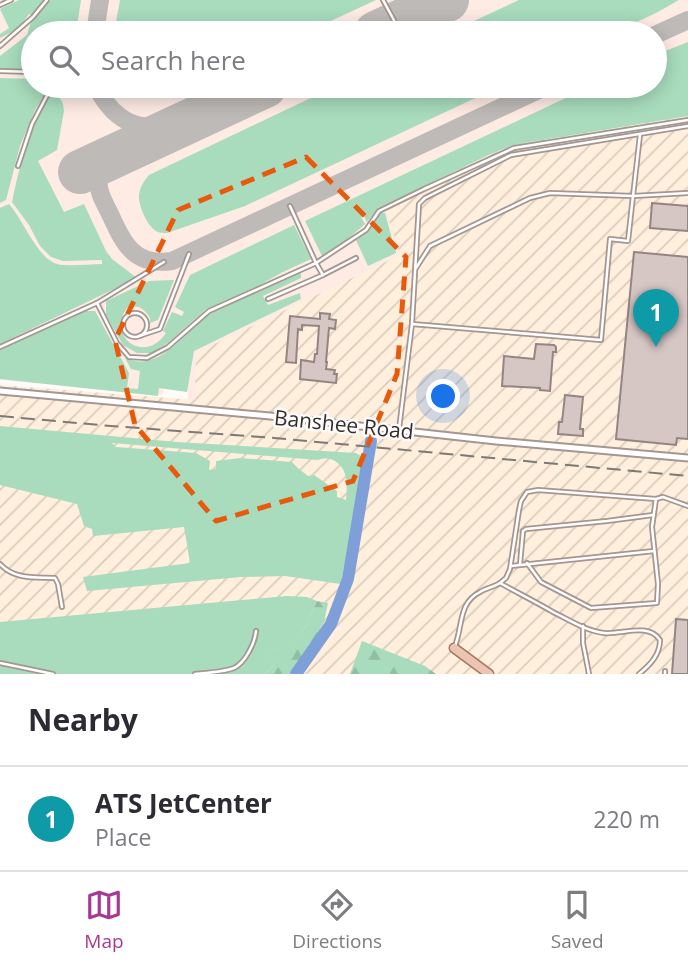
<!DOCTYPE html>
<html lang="en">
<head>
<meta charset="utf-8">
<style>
  body { margin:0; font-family:"Open Sans",sans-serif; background:#f2f2f3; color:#2b2b33 }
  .you { position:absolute; left:444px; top:397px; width:24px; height:24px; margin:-18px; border:5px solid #fff; border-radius:50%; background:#1a73e8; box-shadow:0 0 0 10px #1a73e833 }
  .badge { display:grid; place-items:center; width:46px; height:46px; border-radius:50%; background:#a93894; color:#fff; font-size:23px; font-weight:700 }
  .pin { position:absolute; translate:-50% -58px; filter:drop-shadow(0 2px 4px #0008) }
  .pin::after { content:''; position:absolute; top:37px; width:24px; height:21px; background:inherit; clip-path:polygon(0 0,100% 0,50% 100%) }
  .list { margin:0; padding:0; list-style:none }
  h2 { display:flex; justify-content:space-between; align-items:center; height:91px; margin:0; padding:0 28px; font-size:30px }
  h2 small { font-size:23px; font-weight:400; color:#7c7c81 }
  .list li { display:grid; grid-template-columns:46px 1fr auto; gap:21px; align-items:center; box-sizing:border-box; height:105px; padding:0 28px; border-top:2px solid #e1e1e2 }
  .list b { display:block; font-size:26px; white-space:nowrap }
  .list p { margin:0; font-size:23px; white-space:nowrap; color:#7c7c81 }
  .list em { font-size:23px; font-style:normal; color:#7c7c81 }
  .icon { flex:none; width:38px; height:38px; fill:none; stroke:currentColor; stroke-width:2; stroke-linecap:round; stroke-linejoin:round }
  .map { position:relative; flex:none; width:688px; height:674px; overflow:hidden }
  .search { position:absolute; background:#fff; box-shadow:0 4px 18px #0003; left:21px; right:21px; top:21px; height:77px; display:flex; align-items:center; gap:18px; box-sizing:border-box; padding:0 24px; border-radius:38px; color:#7c7c81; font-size:26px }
  .sheet { height:196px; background:#fff }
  nav { display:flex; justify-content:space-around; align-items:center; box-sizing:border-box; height:98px; border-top:2px solid #e1e1e2; background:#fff; font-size:19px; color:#7c7c81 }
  nav a { display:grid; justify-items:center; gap:4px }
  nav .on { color:#a93894 }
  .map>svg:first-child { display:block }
  .built { fill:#feebe4; fill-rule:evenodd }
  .industrial { fill:url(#industrial-furrows) }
  .grass { fill:#a8dcbd; fill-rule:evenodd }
  .forest { fill:url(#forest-firs) }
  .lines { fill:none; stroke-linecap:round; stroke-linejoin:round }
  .river { stroke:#7f9fd8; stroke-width:12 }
  .taxiway { stroke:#bebab8; stroke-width:18 }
  .runway { stroke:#bebab8; stroke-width:44 }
  .building { fill:#d6c6c4; stroke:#948583; stroke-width:2 }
  .service-casing { stroke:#a49691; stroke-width:6 }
  .minor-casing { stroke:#a49691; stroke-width:9 }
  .primary-casing { stroke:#a37662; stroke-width:11 }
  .service { stroke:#fff; stroke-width:2.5 }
  .minor { stroke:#fff; stroke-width:5 }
  .primary { stroke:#ecc4b2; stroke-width:8 }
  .rail { stroke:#7d7977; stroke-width:2; stroke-dasharray:14 7; stroke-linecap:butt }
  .marked { fill:none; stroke:#e8590c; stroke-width:5; stroke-dasharray:14 9; stroke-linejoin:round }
  .labels { text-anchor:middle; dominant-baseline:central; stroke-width:5; stroke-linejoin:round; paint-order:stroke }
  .street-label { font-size:21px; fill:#332e2b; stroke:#fefbfa }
</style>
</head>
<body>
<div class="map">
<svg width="688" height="674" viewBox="0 0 688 674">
  <defs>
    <pattern id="industrial-furrows" width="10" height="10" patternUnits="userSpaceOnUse" patternTransform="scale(1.75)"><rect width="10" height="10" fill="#ffefdc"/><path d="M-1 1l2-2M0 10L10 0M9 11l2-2" fill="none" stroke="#dbcdbd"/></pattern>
    <pattern id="forest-firs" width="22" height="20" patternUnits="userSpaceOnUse" patternTransform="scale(1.75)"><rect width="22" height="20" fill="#a8dcbd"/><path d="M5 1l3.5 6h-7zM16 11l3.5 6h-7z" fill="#91bda3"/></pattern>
  </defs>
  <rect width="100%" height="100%" fill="#fefbfa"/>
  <path class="built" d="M0,0H688V465L186,416L188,391L164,389L162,395L0,380ZM33,33H655V86H33Z"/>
  <polygon class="industrial" points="688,116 688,674 0,674 0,385 195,400 196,353 400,255 386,211 524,133"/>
  <g class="grass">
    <polygon points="19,0 45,0 31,15 29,14 18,29 0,38 0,34 9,28 0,9"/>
    <polygon points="51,0 81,0 76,33 33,33 33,70 0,69 0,56 27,35 31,22"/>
    <polygon points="120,0 376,0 305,33 114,33"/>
    <polygon points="519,0 679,0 656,13 613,33 448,33"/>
    <polygon points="688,42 688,116 518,144 495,152 378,208 367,222 364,216 361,217 365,224 341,245 322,256 305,221 591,86 655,86 655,55"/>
    <polygon points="0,78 33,79 33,86 45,86 48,89 35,110 20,146 6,200 0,203"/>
    <path d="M124,86H168L172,95C153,100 139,100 124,86Z"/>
    <path d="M336,86H501L245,206L167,233C164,233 159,233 156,231C147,226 138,205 139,195C140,187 144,181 149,175Z"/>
    <path d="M53,91H55L52,95L55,98L58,94L63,104L64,111L57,150L38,161L64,212L84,204L106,251L112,259L137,278L0,344V208L9,204C24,221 37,258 57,264C71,267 88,264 102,264V260L63,261L51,257L40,246L29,225L12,202C20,163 31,124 53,91Z"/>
    <polygon points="381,213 385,213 396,253 368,266 356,240 368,232"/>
    <path d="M294,225L311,259L283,272L252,289L206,309L169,342L151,353H137L123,345L106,315V301L149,281L174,280L158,320L150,323V318C145,309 138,304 128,307C105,335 144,366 166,333L163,331L172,312L182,316L184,312L175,307L190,275Z"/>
    <path d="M301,272V278L263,296L268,305L300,293L301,299L194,351L187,392L159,388L158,396L0,379V350L82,311H95L129,373L127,388L138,389L140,371L131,369L125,358C160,374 186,330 211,313Z"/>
    <path d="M0,426L177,442L356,453L364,458L341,584L285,576L241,577L87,591L83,577L190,563L184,527L93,536L92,529L84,526L77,504L0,485ZM112,443L318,460C325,458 329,458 335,461C349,470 347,486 346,500L337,497V491L314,475L308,476C302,471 297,468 292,462L240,458L216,461V469L209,470L210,461L196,453L116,447Z"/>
    <polygon points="287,596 307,597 317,601 305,628 290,646 275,650 265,657 274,665 265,674 0,674 0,622"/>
  </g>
  <g class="forest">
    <polygon points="317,601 328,603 324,622 311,645 289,674 265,674 274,665 264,657 275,650 290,645 305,628"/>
    <polygon points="362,641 425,666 436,674 350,674"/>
  </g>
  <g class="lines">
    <polyline class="river" points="296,674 331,624 348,579 371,441"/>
    <g class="taxiway">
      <polyline points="95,33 100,0"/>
      <polyline points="655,35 688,20"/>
      <path d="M96,86C117,128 144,132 186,123"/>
      <path d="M112,157C106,164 100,172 99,181C97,192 105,203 109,212C123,242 133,267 172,261L547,86"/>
    </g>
    <g class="runway">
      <polyline points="376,33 447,0"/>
      <polyline points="80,172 265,86"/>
    </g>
  </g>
  <g class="building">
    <polygon points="652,203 688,206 688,231 650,228"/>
    <polygon points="634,252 688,257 688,439 677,438 676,445 616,439"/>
    <polygon points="320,313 330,314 329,319 336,320 335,329 329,328 326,362 327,362 326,369 335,370 334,374 337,374 336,383 300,379 301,360 314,362 315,354 317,354 319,326 302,325 302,330 298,329 296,363 286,362 290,316 320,319"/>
    <polygon points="536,344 554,345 556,347 556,352 553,352 550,391 540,390 540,388 502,386 504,356 534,359"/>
    <polygon points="565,395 583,397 580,429 583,429 583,436 558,434 559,422 562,422"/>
    <polygon points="676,619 688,620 688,674 672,674"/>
  </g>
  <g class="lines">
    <g class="service-casing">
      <g id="service">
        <polyline points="383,0 396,24"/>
        <polyline points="0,5 11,0"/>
        <polyline points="0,46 33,17 47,0"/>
        <polyline points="0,71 33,72"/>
        <polyline points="18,166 32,124 52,86"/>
        <polyline points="416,268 430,246 530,198 550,193 633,196 640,135"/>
        <polyline points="323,275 356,258"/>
        <polyline points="268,299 323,275 316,263 366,230 379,211 424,189 514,148 688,120"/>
        <polyline points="97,303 117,343 129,357 147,358 168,347 209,311 316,263 290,206"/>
        <circle cx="135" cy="325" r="12"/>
        <polyline points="412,323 419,204 425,198 511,155 688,126"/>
        <polyline points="139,336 160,329 189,254"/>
        <polyline points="0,347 97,303 164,262"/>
        <polyline points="399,429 412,324 601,340 610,239 628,241 633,196 688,193"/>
        <polyline points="656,499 663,497 688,506"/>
        <path d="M0,564C15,580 35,577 55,578L58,584L62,607"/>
        <polyline points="520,564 523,531 526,529 607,521 653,515"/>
        <polyline points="511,566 654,551"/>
        <polyline points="500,583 506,578 510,569 519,510 521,501 527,492 538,490 656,499 652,527 658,584 657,603 591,608 541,582 527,563"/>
        <polyline points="583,626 583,643 589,674"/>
        <path d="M455,646C463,626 458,603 480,592C486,588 494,587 500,583C518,593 536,602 553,612C569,620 586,631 604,633C622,635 648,622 660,640C660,655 650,665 639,674"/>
        <polyline points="0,663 53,674"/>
        <path d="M195,674C206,673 224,672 234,668C245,663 255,643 256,631"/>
        <polyline points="665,674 665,671"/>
      </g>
    </g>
    <g class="minor-casing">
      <polyline id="minor" points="0,391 270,416 496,441 688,458"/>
    </g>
    <g class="primary-casing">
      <polyline id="primary" points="454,648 489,674"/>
    </g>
    <use href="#service" class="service"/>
    <use href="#minor" class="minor"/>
    <use href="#primary" class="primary"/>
    <polyline class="rail" points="0,416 111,426 274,438 688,476"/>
  </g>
  <path class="marked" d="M306,157L406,257L397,374L353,481L216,521L135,425L115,340L178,210Z"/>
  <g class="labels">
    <g class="street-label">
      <text transform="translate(344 424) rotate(6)">Banshee Road</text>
    </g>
  </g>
</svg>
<div class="you"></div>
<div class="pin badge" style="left:656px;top:347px;background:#0f9aa8">1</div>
<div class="search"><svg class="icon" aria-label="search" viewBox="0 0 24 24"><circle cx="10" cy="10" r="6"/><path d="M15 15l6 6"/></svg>Search here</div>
</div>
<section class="sheet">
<h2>Nearby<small></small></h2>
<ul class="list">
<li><span class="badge" style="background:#0f9aa8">1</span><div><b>ATS JetCenter</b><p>Place</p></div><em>220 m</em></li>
</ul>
</section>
<nav>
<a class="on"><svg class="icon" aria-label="map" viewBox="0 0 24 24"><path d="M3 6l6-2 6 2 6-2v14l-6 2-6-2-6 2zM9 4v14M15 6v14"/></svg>Map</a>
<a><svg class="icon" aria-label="directions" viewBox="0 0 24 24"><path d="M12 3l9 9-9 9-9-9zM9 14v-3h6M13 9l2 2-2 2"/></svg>Directions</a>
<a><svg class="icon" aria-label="saved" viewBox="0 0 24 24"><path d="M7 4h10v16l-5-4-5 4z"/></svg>Saved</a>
</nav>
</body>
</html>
